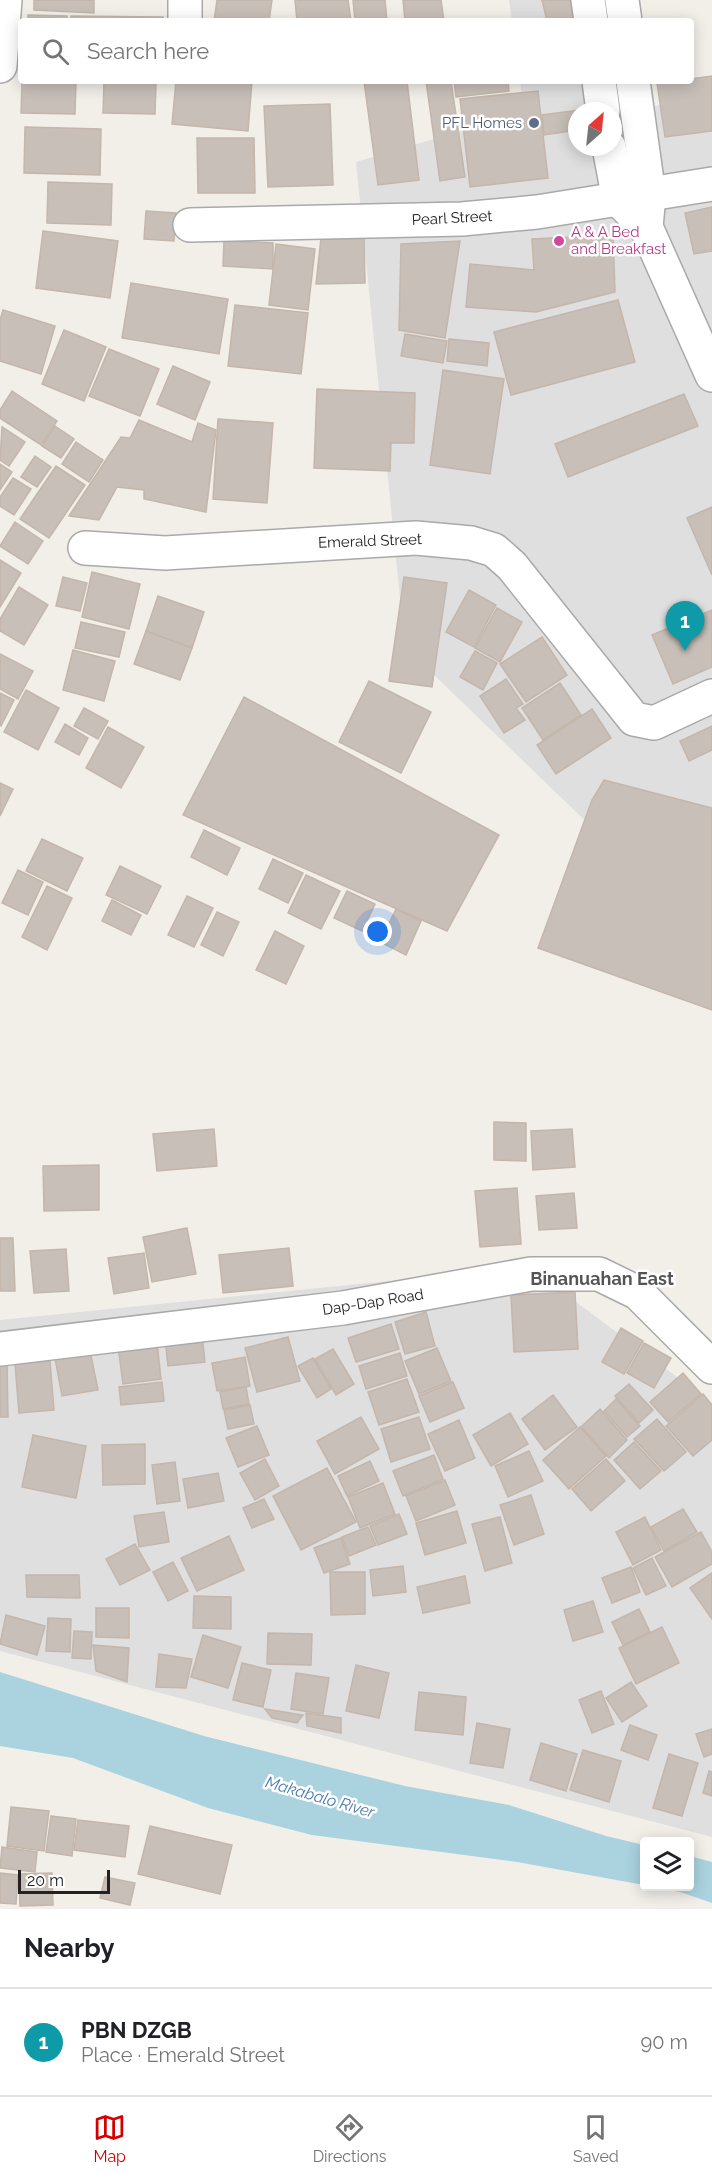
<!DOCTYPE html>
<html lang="en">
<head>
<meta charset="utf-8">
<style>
  body { margin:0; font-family:Raleway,sans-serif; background:#f2f2f2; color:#202124 }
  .controls { position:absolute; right:18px; bottom:18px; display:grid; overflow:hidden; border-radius:6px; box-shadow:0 3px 15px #0003 }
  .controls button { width:54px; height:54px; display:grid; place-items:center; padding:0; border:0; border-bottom:2px solid #e0e0e0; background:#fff; color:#202124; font:30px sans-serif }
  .compass { position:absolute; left:568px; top:102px; width:54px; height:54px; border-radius:50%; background:#fff; box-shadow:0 3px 15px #0003; rotate:27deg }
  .scale { position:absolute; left:18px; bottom:15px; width:92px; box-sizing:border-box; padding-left:6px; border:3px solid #222; border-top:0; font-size:16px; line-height:21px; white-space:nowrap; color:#222; -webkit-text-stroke:4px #fff; paint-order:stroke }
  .you { position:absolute; left:378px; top:932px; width:21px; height:21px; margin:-15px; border:4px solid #fff; border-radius:50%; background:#1a73e8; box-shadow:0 0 0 9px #1a73e833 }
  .badge { display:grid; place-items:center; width:39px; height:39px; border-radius:50%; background:#d40000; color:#fff; font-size:20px; font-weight:700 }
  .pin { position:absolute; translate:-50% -50px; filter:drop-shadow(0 2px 3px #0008) }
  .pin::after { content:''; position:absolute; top:32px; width:21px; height:18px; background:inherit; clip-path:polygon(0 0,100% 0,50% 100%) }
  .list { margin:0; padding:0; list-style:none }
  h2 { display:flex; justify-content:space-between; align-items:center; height:78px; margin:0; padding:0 24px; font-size:26px }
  h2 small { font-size:20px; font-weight:400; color:#757577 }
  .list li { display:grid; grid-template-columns:39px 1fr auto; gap:18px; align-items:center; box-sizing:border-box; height:108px; padding:0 24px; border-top:2px solid #e0e0e0 }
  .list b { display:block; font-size:22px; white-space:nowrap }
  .list p { margin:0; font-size:20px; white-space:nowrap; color:#757577 }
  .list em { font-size:20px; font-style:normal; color:#757577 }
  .icon { flex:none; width:33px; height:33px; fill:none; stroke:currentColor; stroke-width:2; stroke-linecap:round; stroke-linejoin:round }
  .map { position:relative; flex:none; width:712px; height:1909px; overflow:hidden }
  .search { position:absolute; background:#fff; box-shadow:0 3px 15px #0003; left:18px; right:18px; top:18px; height:66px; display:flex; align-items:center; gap:15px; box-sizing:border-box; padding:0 21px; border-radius:6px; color:#757577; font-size:22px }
  .sheet { height:186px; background:#fff }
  nav { display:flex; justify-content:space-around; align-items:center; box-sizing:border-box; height:84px; border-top:2px solid #e0e0e0; background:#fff; font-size:16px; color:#757577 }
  nav a { display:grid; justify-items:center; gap:3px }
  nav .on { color:#d40000 }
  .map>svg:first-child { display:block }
  .residential { fill:#e0dfdf; fill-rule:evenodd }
  .water { fill:#aad3df }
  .building { fill:#c7bfb8; stroke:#c4b6ab; stroke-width:1.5 }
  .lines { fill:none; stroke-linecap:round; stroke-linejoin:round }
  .minor-casing { stroke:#a9a9a9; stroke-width:36 }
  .tertiary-casing { stroke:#a9a9a9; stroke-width:36 }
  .minor { stroke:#fff; stroke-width:33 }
  .tertiary { stroke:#fff; stroke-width:33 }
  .service-dot { fill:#5c6f8a; stroke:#fff; stroke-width:2 }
  .hotel-dot { fill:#d1479c; stroke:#fff; stroke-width:2 }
  .labels { text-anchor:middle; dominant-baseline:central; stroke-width:5; stroke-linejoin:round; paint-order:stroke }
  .service-label { font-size:15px; fill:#4e5e75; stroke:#fff; text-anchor:end }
  .street-label { font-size:15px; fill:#222; stroke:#fff }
  .hotel-label { font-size:15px; fill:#b23c85; stroke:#fff; text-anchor:start }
  .water-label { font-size:16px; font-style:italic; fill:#4a7aab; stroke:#fff }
  .quarter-label { font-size:18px; font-weight:bold; fill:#555; stroke:#fff }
</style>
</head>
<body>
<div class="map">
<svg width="712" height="1909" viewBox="0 0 712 1909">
  <rect width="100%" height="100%" fill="#f2efe9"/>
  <g class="residential">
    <polygon points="509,0 635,0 638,21 512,21"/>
    <path d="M520,81H647L651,107L712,94V943L405,647L356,162L524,112ZM577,111H613V147H577Z"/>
    <polygon points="529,1267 712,1403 712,1837 0,1651 0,1320"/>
  </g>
  <g class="water">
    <polygon points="0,1672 204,1736 405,1786 509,1805 606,1836 644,1845 644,1885 517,1862 312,1835 208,1808 73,1758 0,1746"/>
    <polygon points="690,1856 712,1862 712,1903 680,1892 650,1887 690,1886"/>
  </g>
  <g class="building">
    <polygon points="34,0 94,0 94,13 34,10"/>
    <polygon points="217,0 272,0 269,21 214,21"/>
    <polygon points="295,0 348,0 351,21 297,21"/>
    <polygon points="353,0 385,0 387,21 355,21"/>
    <polygon points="403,0 441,0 444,21 405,21"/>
    <polygon points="542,0 570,0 574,21 547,21"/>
    <polygon points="28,15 67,16 67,21 28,21"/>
    <polygon points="71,16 163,17 163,21 71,21"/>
    <polygon points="712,76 712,131 665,137 657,83 691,81 691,79"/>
    <polygon points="22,81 76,81 75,114 21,113"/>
    <polygon points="104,81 156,82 155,114 103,113"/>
    <polygon points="176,81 252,81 248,131 172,124"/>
    <polygon points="364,81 407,81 419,180 378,185"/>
    <polygon points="426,81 451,81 465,177 440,181"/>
    <polygon points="454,81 508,81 509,91 456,97"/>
    <polygon points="538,91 548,178 470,187 460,99"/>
    <polygon points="330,104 333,185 268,187 264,106"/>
    <polygon points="580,110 577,111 577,130 544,135 542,115"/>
    <polygon points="25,127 101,129 100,175 24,173"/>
    <polygon points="197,138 254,138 255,193 198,193"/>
    <polygon points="48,182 112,184 111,225 47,223"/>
    <polygon points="712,207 712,251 694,254 685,213"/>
    <polygon points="146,211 176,213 174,241 144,239"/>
    <polygon points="43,231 118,241 110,298 36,288"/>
    <polygon points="613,235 615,292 536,312 466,307 470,264 534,270 532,239"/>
    <polygon points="321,238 364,238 365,283 316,284"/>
    <polygon points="224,241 273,243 273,269 223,266"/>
    <polygon points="460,241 445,338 399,330 401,244"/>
    <polygon points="276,244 315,249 308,310 269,305"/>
    <polygon points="131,283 228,299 219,354 122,338"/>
    <polygon points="618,300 635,362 511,395 494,332"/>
    <polygon points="235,305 308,313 301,374 228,366"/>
    <polygon points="3,310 55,326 41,374 0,361 0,320"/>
    <polygon points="64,330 106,347 84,401 42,384"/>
    <polygon points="405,334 447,341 443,363 401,356"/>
    <polygon points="449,339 489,343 487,366 447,361"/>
    <polygon points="109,349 159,369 140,416 89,396"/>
    <polygon points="173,366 210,382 195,420 157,404"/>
    <polygon points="443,370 504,379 490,474 430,465"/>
    <polygon points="317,389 415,393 414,443 391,443 390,471 314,468"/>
    <polygon points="12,391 57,421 41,445 0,418 0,410"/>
    <polygon points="684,394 698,426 568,477 555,444"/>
    <polygon points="218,419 273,423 267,503 213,499"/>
    <polygon points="139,420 192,442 198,423 216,430 206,512 144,499 144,490 117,487 99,520 69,516 121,437 130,438"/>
    <polygon points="55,426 74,439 61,458 42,446"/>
    <polygon points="2,427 25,442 9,466 0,460"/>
    <polygon points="76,442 103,460 89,482 62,464"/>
    <polygon points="35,456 51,467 37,487 21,477"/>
    <polygon points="0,464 12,472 0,490"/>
    <polygon points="56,466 85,485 49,538 20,519"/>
    <polygon points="13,478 31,489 14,515 0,506 0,497"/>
    <polygon points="712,507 712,575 687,518"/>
    <polygon points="15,522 43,541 28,564 0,546"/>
    <polygon points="0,560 21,573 0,607"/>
    <polygon points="92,572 140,584 129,629 82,617"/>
    <polygon points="63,577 87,583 80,611 56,606"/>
    <polygon points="404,577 447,583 432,687 389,681"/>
    <polygon points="19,587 48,605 24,645 0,631 0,619"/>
    <polygon points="469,590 496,605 474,647 446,632"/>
    <polygon points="158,596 204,612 192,648 146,631"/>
    <polygon points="497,608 522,622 500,662 475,648"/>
    <polygon points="712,610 712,667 673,684 652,635"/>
    <polygon points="81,622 125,632 119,657 75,648"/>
    <polygon points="146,631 192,648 180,680 134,664"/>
    <polygon points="542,637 567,675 526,702 500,664"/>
    <polygon points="73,650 115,661 104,701 63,690"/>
    <polygon points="475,651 497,663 483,690 460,677"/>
    <polygon points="0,654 33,671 18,699 0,689"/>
    <polygon points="506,679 523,704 516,708 525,720 504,733 480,696"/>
    <polygon points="369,681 431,712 401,773 339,742"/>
    <polygon points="560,683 581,715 543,740 522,708"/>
    <polygon points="26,690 59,708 38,750 4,732"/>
    <polygon points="0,693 14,700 1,726 0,725"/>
    <polygon points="244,697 499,835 447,931 183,815"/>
    <polygon points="84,708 108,721 98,739 74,726"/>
    <polygon points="592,709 611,738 556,774 537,745"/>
    <polygon points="65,724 88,738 79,755 55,742"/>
    <polygon points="712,726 712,750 689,761 680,741"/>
    <polygon points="108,727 144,747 121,788 86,768"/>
    <polygon points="604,780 712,808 712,1010 538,948 592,800"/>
    <polygon points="0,783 13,789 0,816"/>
    <polygon points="204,830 240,848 227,875 191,857"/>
    <polygon points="42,839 83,858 67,891 26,871"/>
    <polygon points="273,859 303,873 288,903 259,889"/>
    <polygon points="120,866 161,886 147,914 106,895"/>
    <polygon points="18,870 43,882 28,915 2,903"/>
    <polygon points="306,875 340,891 321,929 288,913"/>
    <polygon points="47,886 72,898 47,950 22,937"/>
    <polygon points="347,891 375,904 362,931 334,918"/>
    <polygon points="187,896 213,908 194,947 168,935"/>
    <polygon points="112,900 141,915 131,935 102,921"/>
    <polygon points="396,909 421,921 406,955 380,942"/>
    <polygon points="217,912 239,922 223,956 201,945"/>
    <polygon points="275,931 304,946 286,984 256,970"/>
    <polygon points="494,1122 526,1123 526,1161 494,1160"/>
    <polygon points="214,1129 217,1166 157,1171 153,1134"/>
    <polygon points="572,1129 575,1167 533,1170 531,1131"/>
    <polygon points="99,1165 99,1210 44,1211 43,1166"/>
    <polygon points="517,1188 521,1244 480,1247 475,1191"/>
    <polygon points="574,1193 577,1228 539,1230 536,1196"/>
    <polygon points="187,1228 196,1274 152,1282 143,1237"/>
    <polygon points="0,1238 13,1238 15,1291 0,1291"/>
    <polygon points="289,1248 293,1286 223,1293 219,1255"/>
    <polygon points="66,1249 69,1291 34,1293 30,1251"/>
    <polygon points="144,1253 149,1288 114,1294 108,1258"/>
    <polygon points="575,1292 578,1349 514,1352 511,1295"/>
    <polygon points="426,1312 435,1346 405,1354 395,1322"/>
    <polygon points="391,1324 399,1349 356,1362 348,1338"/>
    <polygon points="621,1328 643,1341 624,1374 602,1362"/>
    <polygon points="202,1335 205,1362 168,1366 165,1339"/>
    <polygon points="288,1337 300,1381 257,1392 245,1348"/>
    <polygon points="157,1342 161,1379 123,1384 118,1346"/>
    <polygon points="644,1343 671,1358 654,1388 627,1373"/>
    <polygon points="437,1348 451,1381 419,1394 405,1361"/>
    <polygon points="333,1349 354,1384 336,1395 315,1359"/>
    <polygon points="90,1351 98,1390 62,1396 55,1358"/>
    <polygon points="400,1353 407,1376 366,1389 359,1366"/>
    <polygon points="245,1357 250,1386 217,1391 212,1363"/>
    <polygon points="313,1358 331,1389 317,1398 298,1366"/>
    <polygon points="0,1361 7,1361 8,1417 0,1417"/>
    <polygon points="50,1361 54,1410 19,1413 15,1364"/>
    <polygon points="683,1373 701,1394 668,1422 650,1402"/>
    <polygon points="407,1379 419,1412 379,1425 368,1392"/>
    <polygon points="162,1382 164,1401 121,1405 119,1387"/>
    <polygon points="453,1382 464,1408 430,1422 419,1396"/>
    <polygon points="629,1384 653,1410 639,1423 615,1396"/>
    <polygon points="246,1387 249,1404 223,1409 220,1392"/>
    <polygon points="703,1394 712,1405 712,1440 693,1456 666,1426"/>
    <polygon points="553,1395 577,1427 545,1450 522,1419"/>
    <polygon points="616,1399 640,1426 627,1437 604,1411"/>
    <polygon points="250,1405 254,1424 228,1429 224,1410"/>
    <polygon points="600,1409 627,1440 609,1458 581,1427"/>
    <polygon points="510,1413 528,1444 491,1466 473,1435"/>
    <polygon points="361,1417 379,1449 335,1474 317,1441"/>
    <polygon points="419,1417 430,1449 391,1462 381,1429"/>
    <polygon points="657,1419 686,1452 664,1471 634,1439"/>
    <polygon points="459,1420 475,1458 445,1471 428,1434"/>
    <polygon points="257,1426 269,1455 238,1467 226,1438"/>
    <polygon points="580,1427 606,1456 569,1489 543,1460"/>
    <polygon points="33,1435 86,1446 76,1498 22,1487"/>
    <polygon points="634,1442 661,1471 640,1489 614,1460"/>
    <polygon points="145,1444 145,1484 103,1485 102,1445"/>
    <polygon points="529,1451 543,1481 508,1497 495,1466"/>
    <polygon points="434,1455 443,1479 403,1496 393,1471"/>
    <polygon points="265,1459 279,1486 255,1500 240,1473"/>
    <polygon points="606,1459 625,1481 591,1511 572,1489"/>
    <polygon points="370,1461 379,1481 347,1496 338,1476"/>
    <polygon points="175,1462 180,1501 157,1504 152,1465"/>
    <polygon points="327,1468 356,1522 301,1550 273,1496"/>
    <polygon points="218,1473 224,1501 188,1508 183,1479"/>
    <polygon points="445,1480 455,1505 416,1521 406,1496"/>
    <polygon points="383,1483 395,1514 360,1528 348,1497"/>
    <polygon points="531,1495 544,1534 514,1545 500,1505"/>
    <polygon points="264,1499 274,1519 252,1528 243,1508"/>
    <polygon points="683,1509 697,1532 664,1551 651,1527"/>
    <polygon points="457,1511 466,1543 425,1555 416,1523"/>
    <polygon points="164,1512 169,1542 139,1547 134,1516"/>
    <polygon points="399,1514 407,1534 378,1545 370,1526"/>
    <polygon points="500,1517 512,1563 485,1571 472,1524"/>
    <polygon points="645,1517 661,1550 633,1565 616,1532"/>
    <polygon points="368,1527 376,1545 349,1556 342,1537"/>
    <polygon points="701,1532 712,1552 712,1564 672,1587 655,1557"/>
    <polygon points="229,1536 244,1570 197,1591 181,1558"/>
    <polygon points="341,1538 350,1564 324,1573 314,1548"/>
    <polygon points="135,1544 150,1570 120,1585 106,1559"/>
    <polygon points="652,1558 666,1586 646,1595 633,1568"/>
    <polygon points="173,1562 188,1591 168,1601 153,1572"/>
    <polygon points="403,1566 406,1592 373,1596 370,1570"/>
    <polygon points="631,1567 640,1592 612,1603 602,1578"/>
    <polygon points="330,1572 365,1572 365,1614 331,1615"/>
    <polygon points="712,1573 712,1619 690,1588"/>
    <polygon points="26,1575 79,1575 80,1598 27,1597"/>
    <polygon points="465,1576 470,1603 423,1613 417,1587"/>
    <polygon points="194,1596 231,1597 231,1629 193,1628"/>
    <polygon points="593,1601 603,1632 573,1641 564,1610"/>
    <polygon points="96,1608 129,1608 129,1638 96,1637"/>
    <polygon points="639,1609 650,1632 623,1645 612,1622"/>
    <polygon points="6,1615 45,1626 37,1655 0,1644"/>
    <polygon points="48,1618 71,1619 70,1652 46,1651"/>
    <polygon points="662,1627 679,1663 636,1684 619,1648"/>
    <polygon points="74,1631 92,1632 91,1659 72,1658"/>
    <polygon points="268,1633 312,1634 311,1665 267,1664"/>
    <polygon points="203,1635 241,1647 228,1688 191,1677"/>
    <polygon points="93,1645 129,1648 127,1682 96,1671"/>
    <polygon points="159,1654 192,1659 186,1688 156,1687"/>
    <polygon points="242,1663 271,1670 263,1707 233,1700"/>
    <polygon points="356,1665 389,1673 379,1718 346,1711"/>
    <polygon points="296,1673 329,1678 323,1714 291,1709"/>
    <polygon points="631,1682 647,1706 622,1722 606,1698"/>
    <polygon points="601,1691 614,1724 592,1733 579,1700"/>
    <polygon points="419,1692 466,1697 463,1735 415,1730"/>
    <polygon points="265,1709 303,1715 297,1723 272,1718"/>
    <polygon points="306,1713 341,1718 341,1733 307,1726"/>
    <polygon points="477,1723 510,1729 503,1768 470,1763"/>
    <polygon points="630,1725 657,1735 648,1760 621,1750"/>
    <polygon points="712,1729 712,1754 704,1757 696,1734"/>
    <polygon points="541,1743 577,1754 566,1791 530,1780"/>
    <polygon points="583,1750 621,1761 609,1802 570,1790"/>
    <polygon points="669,1754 698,1763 682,1816 653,1808"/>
    <polygon points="709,1771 712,1772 712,1796 703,1793"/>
    <polygon points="11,1807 49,1811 44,1851 7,1846"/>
    <polygon points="51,1816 76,1819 72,1856 46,1852"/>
    <polygon points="78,1820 129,1826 125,1857 74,1850"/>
    <polygon points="150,1826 232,1845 220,1894 138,1874"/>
    <polygon points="2,1847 37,1852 35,1872 0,1868"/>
    <polygon points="0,1873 18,1875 16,1904 0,1903"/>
    <polygon points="52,1873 53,1905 20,1906 19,1874"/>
    <polygon points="105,1877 135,1883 130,1905 100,1898"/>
  </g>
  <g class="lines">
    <g class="minor-casing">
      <g id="minor">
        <polyline points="185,21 185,0"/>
        <polyline points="190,225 462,219 537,212 712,184"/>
        <polyline points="85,548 165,553 416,538 471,543 494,550 512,566 634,719 654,723 712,696"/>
        <polyline points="0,1349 343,1308 531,1274 599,1274 638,1293 712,1367"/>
      </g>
    </g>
    <g class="tertiary-casing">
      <g id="tertiary">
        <polyline points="588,0 591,21"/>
        <polyline points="622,0 625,21"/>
        <polyline points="0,66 5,0"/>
        <polyline points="599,81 603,111"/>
        <polyline points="633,81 649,195 646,227"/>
        <polyline points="609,147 619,200 646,227 712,375"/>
      </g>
    </g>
    <use href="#minor" class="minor"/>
    <use href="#tertiary" class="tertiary"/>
  </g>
  <circle class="service-dot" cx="534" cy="123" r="6"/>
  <circle class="hotel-dot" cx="559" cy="241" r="6"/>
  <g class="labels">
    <g class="service-label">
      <text x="522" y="123">PFL Homes</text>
    </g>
    <g class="street-label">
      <text transform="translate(452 218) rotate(-3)">Pearl Street</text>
      <text transform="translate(370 541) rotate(-2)">Emerald Street</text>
      <text transform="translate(373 1302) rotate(-9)">Dap-Dap Road</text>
    </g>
    <g class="hotel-label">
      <text x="571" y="232">A &amp; A Bed<tspan x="571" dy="17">and Breakfast</tspan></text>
    </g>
    <g class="water-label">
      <text transform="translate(320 1797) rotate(16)">Makabalo River</text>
    </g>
    <g class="quarter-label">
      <text x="602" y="1278">Binanuahan East</text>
    </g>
  </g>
</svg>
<div class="controls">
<button><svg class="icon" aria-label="layers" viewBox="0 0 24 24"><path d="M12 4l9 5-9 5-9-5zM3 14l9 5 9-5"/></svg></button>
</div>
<svg class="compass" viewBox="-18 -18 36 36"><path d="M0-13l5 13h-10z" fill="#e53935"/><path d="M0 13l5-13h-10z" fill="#757577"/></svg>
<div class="scale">20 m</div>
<div class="you"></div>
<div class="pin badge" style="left:685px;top:651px;background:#0f9aa8">1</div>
<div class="search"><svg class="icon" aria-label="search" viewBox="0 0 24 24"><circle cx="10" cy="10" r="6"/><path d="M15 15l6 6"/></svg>Search here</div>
</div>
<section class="sheet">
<h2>Nearby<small></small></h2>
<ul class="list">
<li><span class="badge" style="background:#0f9aa8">1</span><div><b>PBN DZGB</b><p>Place · Emerald Street</p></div><em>90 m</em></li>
</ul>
</section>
<nav>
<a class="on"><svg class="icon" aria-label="map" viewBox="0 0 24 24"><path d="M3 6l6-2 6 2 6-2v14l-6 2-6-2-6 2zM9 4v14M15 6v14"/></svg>Map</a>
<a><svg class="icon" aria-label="directions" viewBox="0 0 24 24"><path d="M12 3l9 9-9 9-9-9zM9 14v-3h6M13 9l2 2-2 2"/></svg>Directions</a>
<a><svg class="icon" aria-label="saved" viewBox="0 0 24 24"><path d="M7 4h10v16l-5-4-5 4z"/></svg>Saved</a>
</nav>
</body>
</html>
